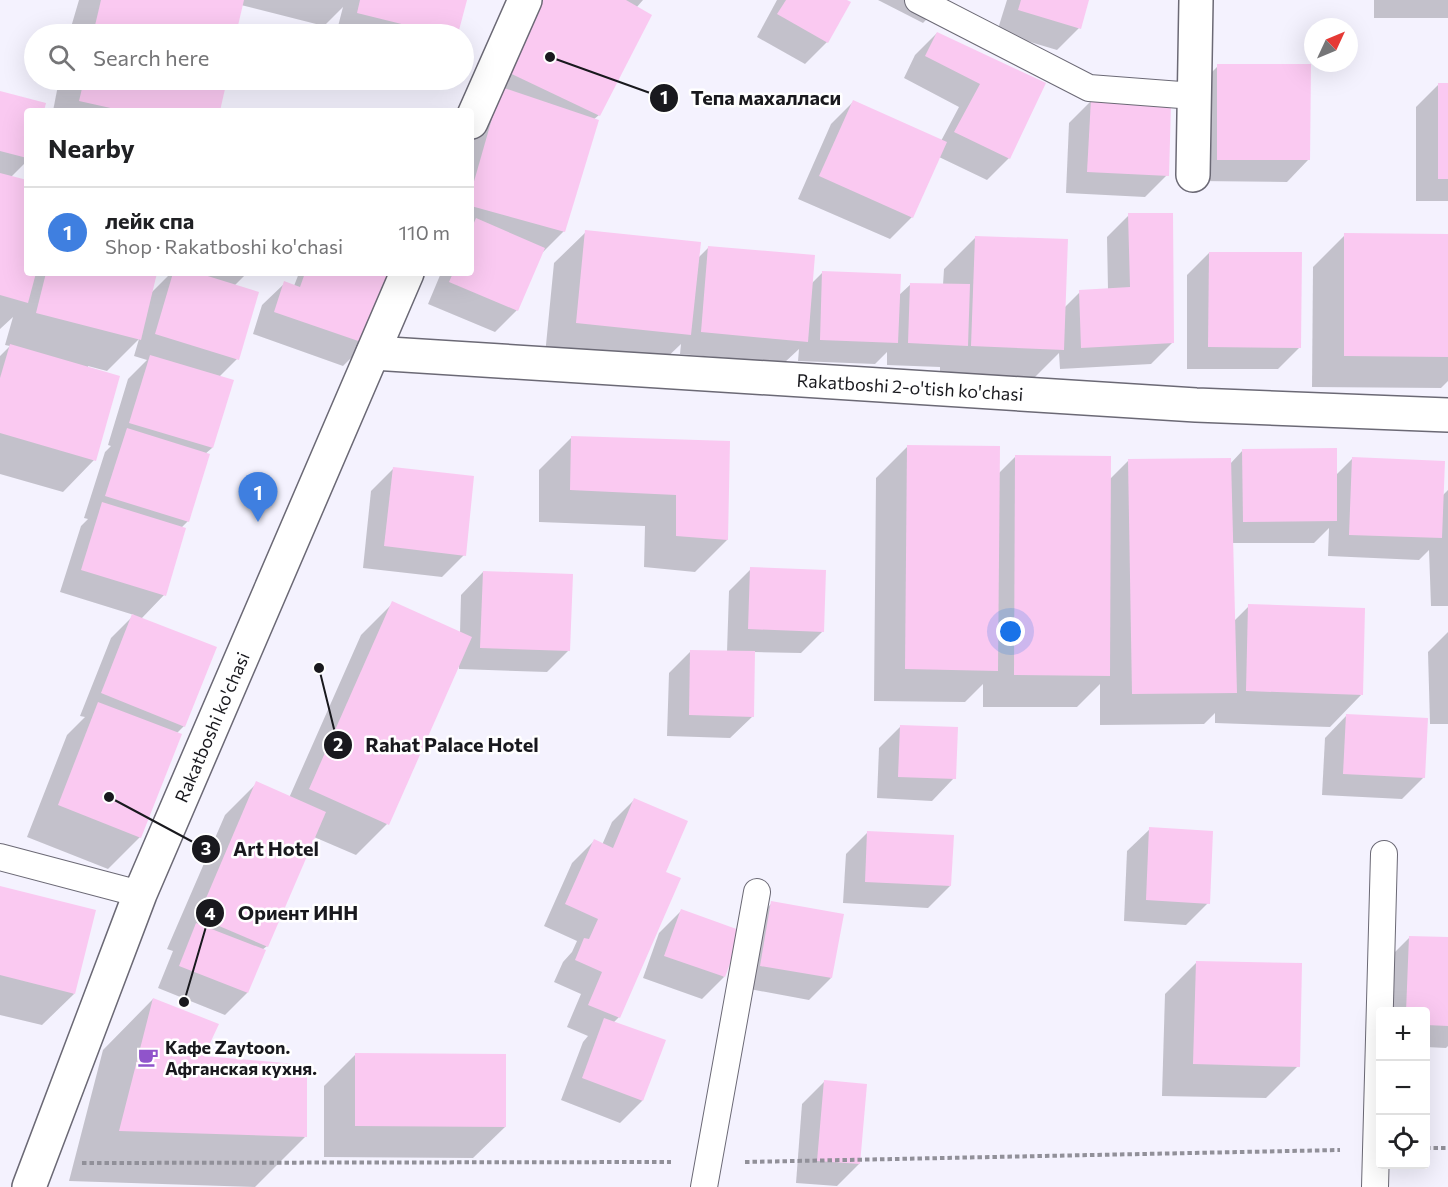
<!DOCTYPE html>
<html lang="en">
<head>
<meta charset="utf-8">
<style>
  body { margin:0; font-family:Commissioner,sans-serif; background:#f2f2f2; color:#202124 }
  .controls { position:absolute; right:18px; bottom:18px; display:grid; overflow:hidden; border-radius:6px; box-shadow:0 6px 24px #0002 }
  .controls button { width:54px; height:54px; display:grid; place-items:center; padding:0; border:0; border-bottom:2px solid #e0e0e0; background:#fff; color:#202124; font:30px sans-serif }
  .compass { position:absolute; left:1304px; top:18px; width:54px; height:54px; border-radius:50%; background:#fff; box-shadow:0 6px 24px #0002; rotate:46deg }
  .you { position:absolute; left:1011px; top:632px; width:21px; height:21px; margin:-15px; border:4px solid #fff; border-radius:50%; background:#1a73e8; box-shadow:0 0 0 9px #1a73e833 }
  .badge { display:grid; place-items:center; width:39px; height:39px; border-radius:50%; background:#db2777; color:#fff; font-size:20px; font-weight:700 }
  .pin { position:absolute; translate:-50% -50px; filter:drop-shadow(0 2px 3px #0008) }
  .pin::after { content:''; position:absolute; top:32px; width:21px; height:18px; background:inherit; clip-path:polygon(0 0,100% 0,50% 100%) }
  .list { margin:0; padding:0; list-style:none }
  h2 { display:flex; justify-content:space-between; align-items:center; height:78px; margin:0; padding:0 24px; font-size:26px }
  h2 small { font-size:20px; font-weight:400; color:#757577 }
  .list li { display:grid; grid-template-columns:39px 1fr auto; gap:18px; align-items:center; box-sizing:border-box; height:90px; padding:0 24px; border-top:2px solid #e0e0e0 }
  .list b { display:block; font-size:22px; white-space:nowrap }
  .list p { margin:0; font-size:20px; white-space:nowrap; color:#757577 }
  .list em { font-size:20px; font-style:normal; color:#757577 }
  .icon { flex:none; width:33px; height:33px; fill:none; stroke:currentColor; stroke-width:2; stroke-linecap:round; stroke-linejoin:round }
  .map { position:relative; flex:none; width:1448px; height:1187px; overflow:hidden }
  .search { position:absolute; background:#fff; box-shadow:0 6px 24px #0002; left:24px; top:24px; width:450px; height:66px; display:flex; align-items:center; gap:15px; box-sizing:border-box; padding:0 21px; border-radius:33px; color:#757577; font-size:22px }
  .panel { position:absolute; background:#fff; box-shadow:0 6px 24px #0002; left:24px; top:108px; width:450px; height:168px; border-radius:6px }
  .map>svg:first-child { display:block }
  .shadow { fill:#0003 }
  .building { fill:#fac9f1 }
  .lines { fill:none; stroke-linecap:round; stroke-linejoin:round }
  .lane-casing { stroke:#6b6975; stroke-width:28 }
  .street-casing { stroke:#6b6975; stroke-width:36 }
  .path { stroke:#919099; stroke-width:4; stroke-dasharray:4.5 3; stroke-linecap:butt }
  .lane { stroke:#fff; stroke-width:26 }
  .street { stroke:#fff; stroke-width:33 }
  .labels { text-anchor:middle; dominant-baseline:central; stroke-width:5; stroke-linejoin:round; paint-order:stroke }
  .street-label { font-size:18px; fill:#19191e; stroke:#fff }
  .poi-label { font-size:18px; font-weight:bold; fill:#19191e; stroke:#fff; text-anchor:start }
  .leader { fill:none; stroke:#19191e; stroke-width:2 }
  .callout-dot { fill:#19191e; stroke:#fff; stroke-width:2 }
  .mark-label { font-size:18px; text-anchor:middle; font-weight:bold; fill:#fff }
  .callout-label { font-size:20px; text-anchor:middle; font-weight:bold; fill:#19191e; stroke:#fff; stroke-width:5; stroke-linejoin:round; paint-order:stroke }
</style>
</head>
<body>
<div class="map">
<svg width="1448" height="1187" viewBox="0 0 1448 1187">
  <rect width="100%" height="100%" fill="#f4f2fe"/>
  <g class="shadow">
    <polygon points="79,0 466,0 457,34 336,34 343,7 324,26 241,5 235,34 69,34"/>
    <polygon points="529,0 643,0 636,8 599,115 593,120 564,231 541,254 517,310 495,332 428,304 441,273 471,273 471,120"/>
    <polygon points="777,0 844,0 827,42 805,64 757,37"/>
    <polygon points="878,0 945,0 923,23"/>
    <polygon points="1007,0 1087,0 1079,28 1057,50 997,32"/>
    <rect x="1374" y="0" width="74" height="18"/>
    <polygon points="937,33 1044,84 1009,158 987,180 939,157 912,217 890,239 798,199 831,124 853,102 941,141 959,107 904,78 915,55"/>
    <polygon points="1218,66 1309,159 1287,182 1196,181 1196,88"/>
    <polygon points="59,80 225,80 218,111 53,111"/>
    <polygon points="1438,85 1448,85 1448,201 1416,201 1416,107"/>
    <polygon points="0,93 43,111 27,111 27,161 11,177 27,182 27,273 156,273 151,293 171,273 247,273 234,286 237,359 219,377 212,448 205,454 188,521 181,528 164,595 141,619 184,726 176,734 140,837 108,869 27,837 67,735 85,717 80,716 111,638 134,615 60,592 81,526 88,519 84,518 105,452 111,446 108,445 128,379 147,360 134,356 139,339 107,371 88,366 94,460 63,492 0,474 0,356 10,346 5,345 13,317 0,329"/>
    <polygon points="1091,101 1167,175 1145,197 1066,193 1069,123"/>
    <polygon points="1129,215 1173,342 1151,364 1060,369 1059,353 1031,381 940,377 940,367 887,365 887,352 875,364 798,361 799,349 784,363 680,354 681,344 658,366 545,355 554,263 586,232 698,258 709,247 811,284 822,273 898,296 911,284 943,285 944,269 976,237 1064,308 1080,292 1108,290 1107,237"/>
    <polygon points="1345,235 1448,236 1448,381 1441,388 1312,387 1313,267"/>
    <polygon points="1209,253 1300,347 1278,369 1187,369 1187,275"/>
    <polygon points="299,273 389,273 365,344 343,366 253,334 262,305 285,283 294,286"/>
    <polygon points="571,438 729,442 727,540 695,572 644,567 645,526 539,522 539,470"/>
    <polygon points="908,446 999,473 1015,457 1109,480 1128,461 1230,464 1243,450 1335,476 1352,459 1442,496 1448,490 1448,606 1431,606 1429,550 1419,560 1328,556 1329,528 1314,543 1232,543 1234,621 1249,606 1361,695 1330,727 1215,723 1215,713 1204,724 1100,725 1100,684 1077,707 983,707 983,684 965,702 874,701 876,478"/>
    <polygon points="394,468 464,555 442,577 363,568 371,491"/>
    <polygon points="751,569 823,631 801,653 754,652 753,716 730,738 667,736 669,673 691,651 727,652 729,591"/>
    <polygon points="483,572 569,650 547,672 459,669 459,663 387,824 356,855 314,837 267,946 262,950 247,993 225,1015 158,988 173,951 167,949 225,815 257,783 289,798 361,635 393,603 460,633 461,595"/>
    <polygon points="1448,632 1448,724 1430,724 1428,652"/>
    <polygon points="1347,715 1424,777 1402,799 1322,795 1325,738"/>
    <polygon points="901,726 954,778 932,801 877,798 879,748"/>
    <polygon points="634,800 664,872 619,1017 613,1023 664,1041 642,1101 620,1123 561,1100 583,1042 588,1036 567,1027 581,994 554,982 563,962 572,952 577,941 544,926 572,863 594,841 602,845 612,822"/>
    <polygon points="1150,829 1208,903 1186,925 1124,921 1127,851"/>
    <polygon points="868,832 950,886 928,908 843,903 846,854"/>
    <polygon points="0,887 74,994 42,1025 0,1015"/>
    <polygon points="772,903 831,978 809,1000 739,987 750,925"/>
    <polygon points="681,911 724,977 702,999 643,978 659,933"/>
    <polygon points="1410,937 1448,939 1448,1046 1446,1048 1426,1047 1426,1012 1386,1012 1388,959"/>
    <polygon points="1197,962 1298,1066 1266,1098 1162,1096 1165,994"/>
    <polygon points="153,999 202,1057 305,1137 255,1187 69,1181 103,1050"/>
    <polygon points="356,1054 505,1127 473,1158 324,1157 324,1086"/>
    <polygon points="824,1082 859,1164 837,1186 796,1183 802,1104"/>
  </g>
  <g class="building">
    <polygon points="101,0 244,0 236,34 93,34"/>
    <polygon points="360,0 467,0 458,34 442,34 357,13"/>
    <polygon points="541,0 626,0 652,15 600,116 501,69"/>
    <polygon points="786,0 847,0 851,2 828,43 777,14"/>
    <polygon points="1021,0 1089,0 1081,29 1018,10"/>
    <polygon points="937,32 1046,83 1010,159 954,132 980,84 925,56"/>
    <polygon points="1217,64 1311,64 1310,160 1217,160"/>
    <polygon points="84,80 227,80 220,111 124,111 79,101"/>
    <rect x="1438" y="83" width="10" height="96"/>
    <polygon points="501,87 599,120 565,232 471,206 471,192"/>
    <polygon points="0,91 46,103 44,111 27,111 27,158 0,151"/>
    <polygon points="1091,99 1171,104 1169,176 1087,172"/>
    <polygon points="853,100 947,142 913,218 819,176"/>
    <polygon points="0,173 27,180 27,273 36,273 28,303 0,295"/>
    <polygon points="1128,213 1173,213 1174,343 1081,348 1079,290 1130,287"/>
    <polygon points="476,218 545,248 518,311 449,282 453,273 471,273 471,230"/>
    <polygon points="585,230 701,242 691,335 576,323"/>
    <polygon points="1344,233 1448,234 1448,357 1344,356"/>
    <polygon points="975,236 1068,239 1064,350 971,346"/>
    <polygon points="708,246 815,255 808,342 701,332"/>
    <polygon points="1209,252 1302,252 1301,348 1208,347"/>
    <polygon points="822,271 901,274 898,343 820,340"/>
    <polygon points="46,273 157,273 141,340 36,313"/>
    <polygon points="173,273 198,273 259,292 239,360 155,334"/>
    <polygon points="305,273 391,273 367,344 274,312 284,281 300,287"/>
    <polygon points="910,283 970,284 968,346 908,343"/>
    <polygon points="10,344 120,376 96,461 0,433 0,378"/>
    <polygon points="150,355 234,380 213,448 129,423"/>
    <polygon points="127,428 210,454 189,522 105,496"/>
    <polygon points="571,436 730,441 728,540 676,536 676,495 570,490"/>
    <polygon points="907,445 1000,446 998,671 905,669"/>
    <polygon points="1337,448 1337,521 1243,522 1242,449"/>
    <polygon points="1015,455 1111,456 1110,676 1014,675"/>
    <polygon points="1352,457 1445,461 1442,538 1349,535"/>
    <polygon points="1231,458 1237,693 1132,694 1128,459"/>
    <polygon points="393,467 474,476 466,556 384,546"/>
    <polygon points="102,502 186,528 166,596 81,570"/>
    <polygon points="750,567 826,570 824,632 748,629"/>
    <polygon points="483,571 573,574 570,651 480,648"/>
    <polygon points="392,601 472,637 389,825 309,789"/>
    <polygon points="1248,604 1365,608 1363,695 1246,691"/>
    <polygon points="132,614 217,647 185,727 101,693"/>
    <polygon points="690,650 755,651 754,717 689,715"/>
    <polygon points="98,702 182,734 141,838 58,805"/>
    <polygon points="1346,714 1428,718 1425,778 1343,774"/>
    <polygon points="900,725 958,727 956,779 898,777"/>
    <polygon points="256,781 326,812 268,947 198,917"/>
    <polygon points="634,798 688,821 666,872 681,878 620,1018 588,1005 602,972 575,960 584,938 589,939 598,919 565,904 594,839 613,848"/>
    <polygon points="1149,827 1213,831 1210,904 1146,900"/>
    <polygon points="867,831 954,835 951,886 865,882"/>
    <polygon points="0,886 96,910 75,994 0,975"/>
    <polygon points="771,901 844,914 832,978 760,966"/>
    <polygon points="681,909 742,931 725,977 664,956"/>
    <polygon points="196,923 266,950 248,993 179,966"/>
    <polygon points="1409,936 1448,937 1448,1026 1426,1025 1426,1012 1406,1012"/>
    <polygon points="1196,961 1302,963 1300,1067 1193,1064"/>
    <polygon points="153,998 219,1024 204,1056 307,1065 307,1137 119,1131"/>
    <polygon points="604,1018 666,1040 643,1101 582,1078"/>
    <polygon points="355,1053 506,1054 506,1127 355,1126"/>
    <polygon points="824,1080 867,1084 860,1164 817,1161"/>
  </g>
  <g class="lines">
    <g class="lane-casing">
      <g id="lane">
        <polyline points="918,0 1089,88 1194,96"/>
        <polyline points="0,857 140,894"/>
        <polyline points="704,1187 757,892"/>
        <polyline points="1375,1187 1384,854"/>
      </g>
    </g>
    <g class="street-casing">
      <g id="street">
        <polyline points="471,122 525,0"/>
        <polyline points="1193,175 1196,0"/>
        <path id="s1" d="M373,353L1196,405L1448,415"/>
        <path id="s2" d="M29,1187L140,894L407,273"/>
      </g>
    </g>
    <g class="path">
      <polyline points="1426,1148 1448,1148"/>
      <polyline points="745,1162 1340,1150"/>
      <polyline points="82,1163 671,1162"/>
    </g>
    <use href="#lane" class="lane"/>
    <use href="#street" class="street"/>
  </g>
  <defs>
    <g id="cafe-bare" transform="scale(1.62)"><path d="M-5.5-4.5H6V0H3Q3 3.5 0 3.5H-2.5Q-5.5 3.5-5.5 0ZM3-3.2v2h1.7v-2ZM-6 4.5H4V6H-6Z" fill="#9054cb" stroke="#fff" stroke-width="2.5" paint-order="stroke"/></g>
  </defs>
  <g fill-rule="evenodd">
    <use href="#cafe-bare" x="148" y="1057"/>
  </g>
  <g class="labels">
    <g class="street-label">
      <text stroke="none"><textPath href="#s1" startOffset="538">Rakatboshi 2-o'tish ko'chasi</textPath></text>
      <text stroke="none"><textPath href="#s2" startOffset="495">Rakatboshi ko'chasi</textPath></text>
    </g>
    <g class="poi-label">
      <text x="165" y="1047">Кафе Zaytoon.<tspan x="165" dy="21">Афганская кухня.</tspan></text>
    </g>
  </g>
  <path class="leader" d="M550 57L664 98M319 668L338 745M109 797L206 849M184 1002L210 913"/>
  <g class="callout-dot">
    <circle cx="550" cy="57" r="6"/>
    <circle cx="319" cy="668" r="6"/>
    <circle cx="109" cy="797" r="6"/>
    <circle cx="184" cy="1002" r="6"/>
    <circle cx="664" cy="98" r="15"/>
    <circle cx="338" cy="745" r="15"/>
    <circle cx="206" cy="849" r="15"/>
    <circle cx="210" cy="913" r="15"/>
  </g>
  <g class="mark-label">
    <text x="664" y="104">1</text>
    <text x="338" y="751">2</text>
    <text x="206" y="855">3</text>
    <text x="210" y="920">4</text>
  </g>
  <g class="callout-label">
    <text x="766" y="105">Тепа махалласи</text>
    <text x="452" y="752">Rahat Palace Hotel</text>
    <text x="276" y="856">Art Hotel</text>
    <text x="298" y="920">Ориент ИНН</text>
  </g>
</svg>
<div class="controls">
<button>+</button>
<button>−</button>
<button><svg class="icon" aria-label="locate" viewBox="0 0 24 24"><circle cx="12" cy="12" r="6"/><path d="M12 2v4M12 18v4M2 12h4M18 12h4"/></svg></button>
</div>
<svg class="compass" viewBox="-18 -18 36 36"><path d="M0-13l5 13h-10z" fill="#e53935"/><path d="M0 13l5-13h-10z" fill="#757577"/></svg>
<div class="you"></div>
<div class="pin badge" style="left:258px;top:522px;background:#3f7fe0">1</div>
<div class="search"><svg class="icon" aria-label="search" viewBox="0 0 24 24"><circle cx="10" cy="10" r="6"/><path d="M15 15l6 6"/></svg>Search here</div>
<section class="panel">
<h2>Nearby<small></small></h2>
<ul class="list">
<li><span class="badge" style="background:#3f7fe0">1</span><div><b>лейк спа</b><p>Shop · Rakatboshi ko'chasi</p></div><em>110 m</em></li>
</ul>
</section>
</div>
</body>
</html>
